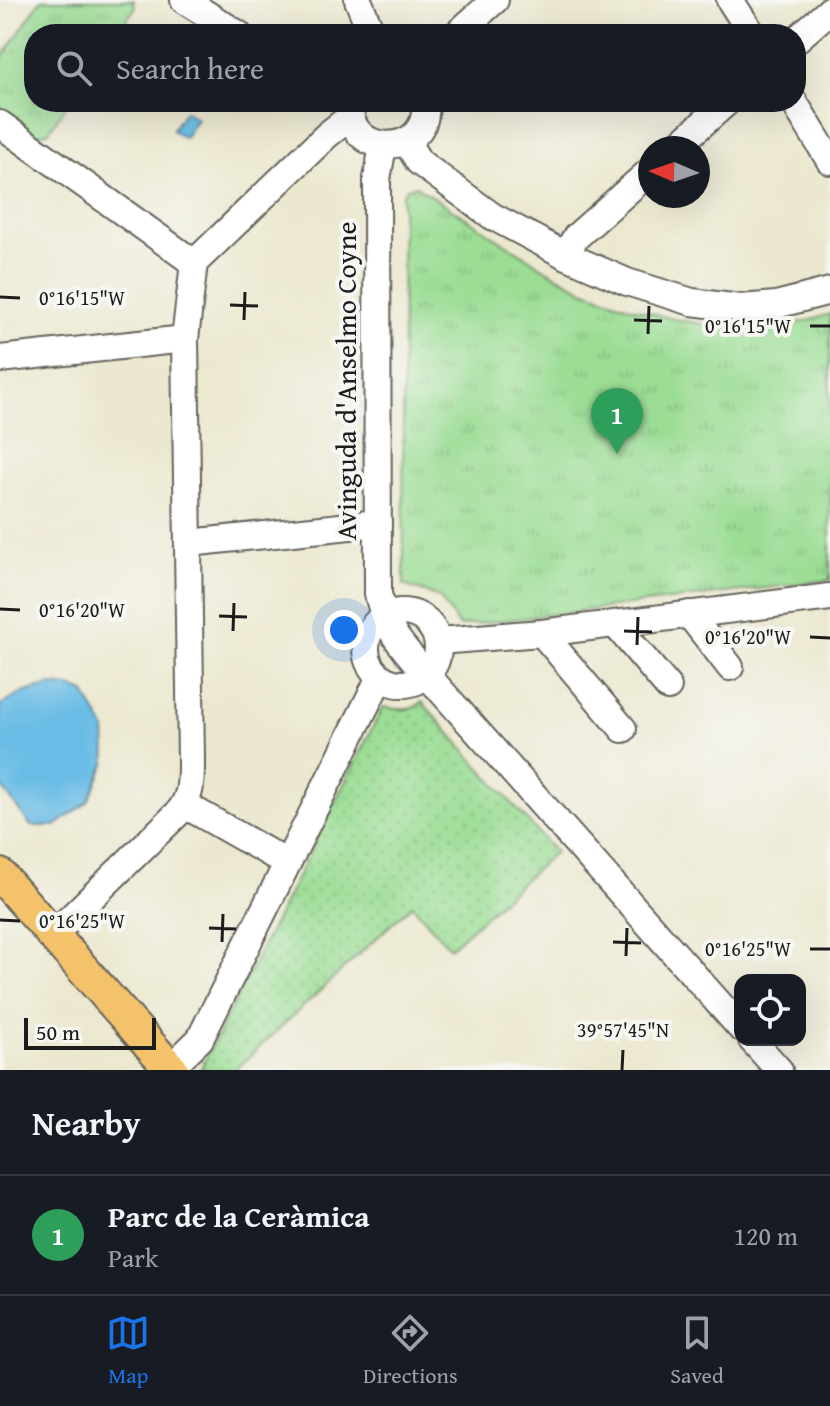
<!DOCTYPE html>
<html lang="en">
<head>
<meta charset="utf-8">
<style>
  body { margin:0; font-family:"Gentium Book Plus",serif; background:#242831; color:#f1f3f6 }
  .controls { position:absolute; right:24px; bottom:24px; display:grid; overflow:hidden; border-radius:16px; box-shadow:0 8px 32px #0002 }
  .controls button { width:72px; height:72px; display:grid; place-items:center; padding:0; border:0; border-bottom:2px solid #363941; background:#171b24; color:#f1f3f6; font:40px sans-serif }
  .compass { position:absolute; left:638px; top:136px; width:72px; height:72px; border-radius:50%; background:#171b24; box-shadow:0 8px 32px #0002; rotate:272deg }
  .scale { position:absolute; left:24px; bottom:20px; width:132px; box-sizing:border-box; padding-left:8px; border:4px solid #1c1c1c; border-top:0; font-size:22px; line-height:28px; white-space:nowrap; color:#1c1c1c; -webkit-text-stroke:6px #f6f6f2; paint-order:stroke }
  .you { position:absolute; left:344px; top:630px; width:28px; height:28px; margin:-20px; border:6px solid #fff; border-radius:50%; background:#1a73e8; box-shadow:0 0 0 12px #1a73e833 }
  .badge { display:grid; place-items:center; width:52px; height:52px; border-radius:50%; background:#1a73e8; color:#fff; font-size:26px; font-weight:700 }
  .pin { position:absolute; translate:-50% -66px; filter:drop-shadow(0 2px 4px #0008) }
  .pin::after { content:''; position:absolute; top:42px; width:28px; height:24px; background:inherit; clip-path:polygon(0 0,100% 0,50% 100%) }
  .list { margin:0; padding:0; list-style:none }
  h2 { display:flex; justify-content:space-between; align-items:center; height:104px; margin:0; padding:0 32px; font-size:34px }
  h2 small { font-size:26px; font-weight:400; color:#9ea1a6 }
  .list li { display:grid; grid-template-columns:52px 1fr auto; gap:24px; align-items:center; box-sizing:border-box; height:120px; padding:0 32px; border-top:2px solid #363941 }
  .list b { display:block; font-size:30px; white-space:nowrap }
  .list p { margin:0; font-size:26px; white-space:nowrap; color:#9ea1a6 }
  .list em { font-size:26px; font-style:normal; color:#9ea1a6 }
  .icon { flex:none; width:44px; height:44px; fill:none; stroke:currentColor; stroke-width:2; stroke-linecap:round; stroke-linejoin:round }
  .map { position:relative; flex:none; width:830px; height:1070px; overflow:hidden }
  .search { position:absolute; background:#171b24; box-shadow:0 8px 32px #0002; left:24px; right:24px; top:24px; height:88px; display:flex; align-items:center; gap:20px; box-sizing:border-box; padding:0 28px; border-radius:32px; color:#9ea1a6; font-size:30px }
  .sheet { height:224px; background:#171b24 }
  nav { display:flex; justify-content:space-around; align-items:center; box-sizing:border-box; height:112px; border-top:2px solid #363941; background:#171b24; font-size:22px; color:#9ea1a6 }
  nav a { display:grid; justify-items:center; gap:4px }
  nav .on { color:#1a73e8 }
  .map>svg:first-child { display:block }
  .grass { fill:url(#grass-dots); stroke:#5c7c58; stroke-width:2 }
  .park { fill:url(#park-tufts); stroke:#5c7c58; stroke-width:2 }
  .water { fill:#69bce5; stroke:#426c80; stroke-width:2 }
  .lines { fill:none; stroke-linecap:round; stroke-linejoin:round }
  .minor-casing { stroke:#65635b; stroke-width:30 }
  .major-casing { stroke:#65635b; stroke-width:36 }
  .minor { stroke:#fff; stroke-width:26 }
  .major { stroke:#f3c26a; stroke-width:32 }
  .ticks { fill:none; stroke:#1c1c1c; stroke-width:3 }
  .labels { text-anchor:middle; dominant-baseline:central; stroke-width:8; stroke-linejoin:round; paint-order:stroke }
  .street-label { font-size:28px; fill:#1c1c1c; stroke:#f6f6f2 }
  .ticks-label { font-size:20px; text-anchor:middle; fill:#1c1c1c; stroke:#f6f6f2; stroke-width:8; stroke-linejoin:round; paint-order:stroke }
</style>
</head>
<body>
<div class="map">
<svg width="830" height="1070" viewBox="0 0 830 1070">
  <defs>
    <pattern id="grass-dots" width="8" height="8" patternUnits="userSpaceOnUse" patternTransform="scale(2)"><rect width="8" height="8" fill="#9bdd94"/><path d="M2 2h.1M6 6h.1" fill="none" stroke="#85bd7f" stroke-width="1.8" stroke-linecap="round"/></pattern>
    <pattern id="park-tufts" width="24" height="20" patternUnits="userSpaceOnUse" patternTransform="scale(2)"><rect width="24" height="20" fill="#9bdd94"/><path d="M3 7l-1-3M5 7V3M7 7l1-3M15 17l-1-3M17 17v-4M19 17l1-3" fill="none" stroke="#85bd7f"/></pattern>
  </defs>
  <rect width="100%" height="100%" fill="#f6f6f2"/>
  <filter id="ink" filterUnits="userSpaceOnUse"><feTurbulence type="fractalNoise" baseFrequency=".0125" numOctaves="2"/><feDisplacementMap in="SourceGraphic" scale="16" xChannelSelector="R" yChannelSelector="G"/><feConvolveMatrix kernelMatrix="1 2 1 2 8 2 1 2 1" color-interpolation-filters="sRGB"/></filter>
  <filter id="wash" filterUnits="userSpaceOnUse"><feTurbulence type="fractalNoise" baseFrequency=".006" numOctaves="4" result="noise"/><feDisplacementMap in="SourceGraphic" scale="32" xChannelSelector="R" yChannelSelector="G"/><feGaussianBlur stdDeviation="1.8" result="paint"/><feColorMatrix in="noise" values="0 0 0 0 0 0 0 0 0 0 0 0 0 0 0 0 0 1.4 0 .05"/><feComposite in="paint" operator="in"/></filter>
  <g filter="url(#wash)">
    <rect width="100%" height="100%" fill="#ece8d0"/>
    <path class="grass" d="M422,702L555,852L450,948L412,905L235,1070H200L383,707C397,709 411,713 422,702Z"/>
    <g class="park">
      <polygon points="41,0 133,0 135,8 116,34 34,34 34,102 69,102 48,132 28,136 0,117 0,61"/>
      <polygon points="416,186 548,271 586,291 633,308 673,319 732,329 767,327 804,322 830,314 830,580 459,626 439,597 404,585 402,195 407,188"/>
    </g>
    <g class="water">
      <polygon points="185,111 197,119 184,138 172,130"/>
      <polygon points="50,685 70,687 85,693 105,729 106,762 88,802 55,826 31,826 0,785 0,706 22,693"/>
    </g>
  </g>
  <g filter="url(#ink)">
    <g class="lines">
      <g class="minor-casing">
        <g id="minor">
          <polyline points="184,0 238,34"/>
          <polyline points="358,0 372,34"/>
          <polyline points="730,0 752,34"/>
          <polyline points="457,34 495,0"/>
          <polyline points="796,40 830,10"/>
          <path d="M350,102C345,160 432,158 425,102"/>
          <polyline points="794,102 830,161"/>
          <polyline points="0,124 194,263"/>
          <polyline points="406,141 419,162 492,216 565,255 627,282 692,302 740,308 776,305 830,291"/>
          <path d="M383,146L377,179L378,594C387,632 402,646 427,675L740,1027"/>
          <polyline points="675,148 727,102"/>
          <polyline points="565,255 576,237 650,171"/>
          <polyline points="0,359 185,339"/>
          <polyline points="189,543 378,523"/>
          <circle cx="402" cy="648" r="36"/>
          <polyline points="689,614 730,667"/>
          <polyline points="615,624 668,687"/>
          <polyline points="542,633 623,729"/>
          <polyline points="438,641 542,633 830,597"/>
          <polyline points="185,805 287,863"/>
          <path d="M53,935L177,814C192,798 191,780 191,759L185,339L194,263L327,135L350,117"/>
          <polyline points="752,1040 779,1070"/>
          <polyline points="170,1068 200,1039 380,677"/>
        </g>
      </g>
      <g class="major-casing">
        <polyline id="major" points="0,875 172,1070"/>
      </g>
      <use href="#minor" class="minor"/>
      <use href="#major" class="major"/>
    </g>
  </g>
  <path class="ticks" d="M0,297L20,298M230,305L258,306M244,320L245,292M634,320L662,321M810,326H830M648,334L649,306M0,609L20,610M219,616L247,617M233,631L234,603M624,631L652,632M810,637L830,638M637,645L638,617M0,920L20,921M209,928L236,929M222,942L223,914M613,942L641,943M810,949H830M626,956L627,928M622,1070L623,1050"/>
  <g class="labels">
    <g class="street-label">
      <text transform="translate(345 381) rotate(-90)">Avinguda d'Anselmo Coyne</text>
    </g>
  </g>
  <g class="ticks-label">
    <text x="82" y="305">0°16'15"W</text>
    <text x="748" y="333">0°16'15"W</text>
    <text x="82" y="617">0°16'20"W</text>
    <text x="748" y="644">0°16'20"W</text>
    <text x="82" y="928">0°16'25"W</text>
    <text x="748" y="956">0°16'25"W</text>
    <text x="623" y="1037">39°57'45"N</text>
  </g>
</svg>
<div class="controls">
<button><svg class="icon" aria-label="locate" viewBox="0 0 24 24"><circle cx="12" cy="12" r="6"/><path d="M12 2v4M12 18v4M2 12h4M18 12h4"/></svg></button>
</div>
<svg class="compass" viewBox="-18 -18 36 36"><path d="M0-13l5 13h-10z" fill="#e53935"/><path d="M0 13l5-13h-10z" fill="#9ea1a6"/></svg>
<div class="scale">50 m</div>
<div class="you"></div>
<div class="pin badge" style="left:617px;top:454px;background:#2e9e5b">1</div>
<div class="search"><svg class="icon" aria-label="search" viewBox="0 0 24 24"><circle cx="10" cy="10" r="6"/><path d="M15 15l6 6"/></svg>Search here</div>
</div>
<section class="sheet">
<h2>Nearby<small></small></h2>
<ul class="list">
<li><span class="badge" style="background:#2e9e5b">1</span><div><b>Parc de la Ceràmica</b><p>Park</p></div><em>120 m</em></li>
</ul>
</section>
<nav>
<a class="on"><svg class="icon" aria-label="map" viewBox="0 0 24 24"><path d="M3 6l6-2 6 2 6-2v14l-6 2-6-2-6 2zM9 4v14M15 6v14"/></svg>Map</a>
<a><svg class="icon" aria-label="directions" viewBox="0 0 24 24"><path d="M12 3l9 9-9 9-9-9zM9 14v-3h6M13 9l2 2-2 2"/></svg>Directions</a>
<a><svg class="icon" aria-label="saved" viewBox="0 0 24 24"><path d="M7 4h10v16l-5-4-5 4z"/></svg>Saved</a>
</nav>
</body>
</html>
